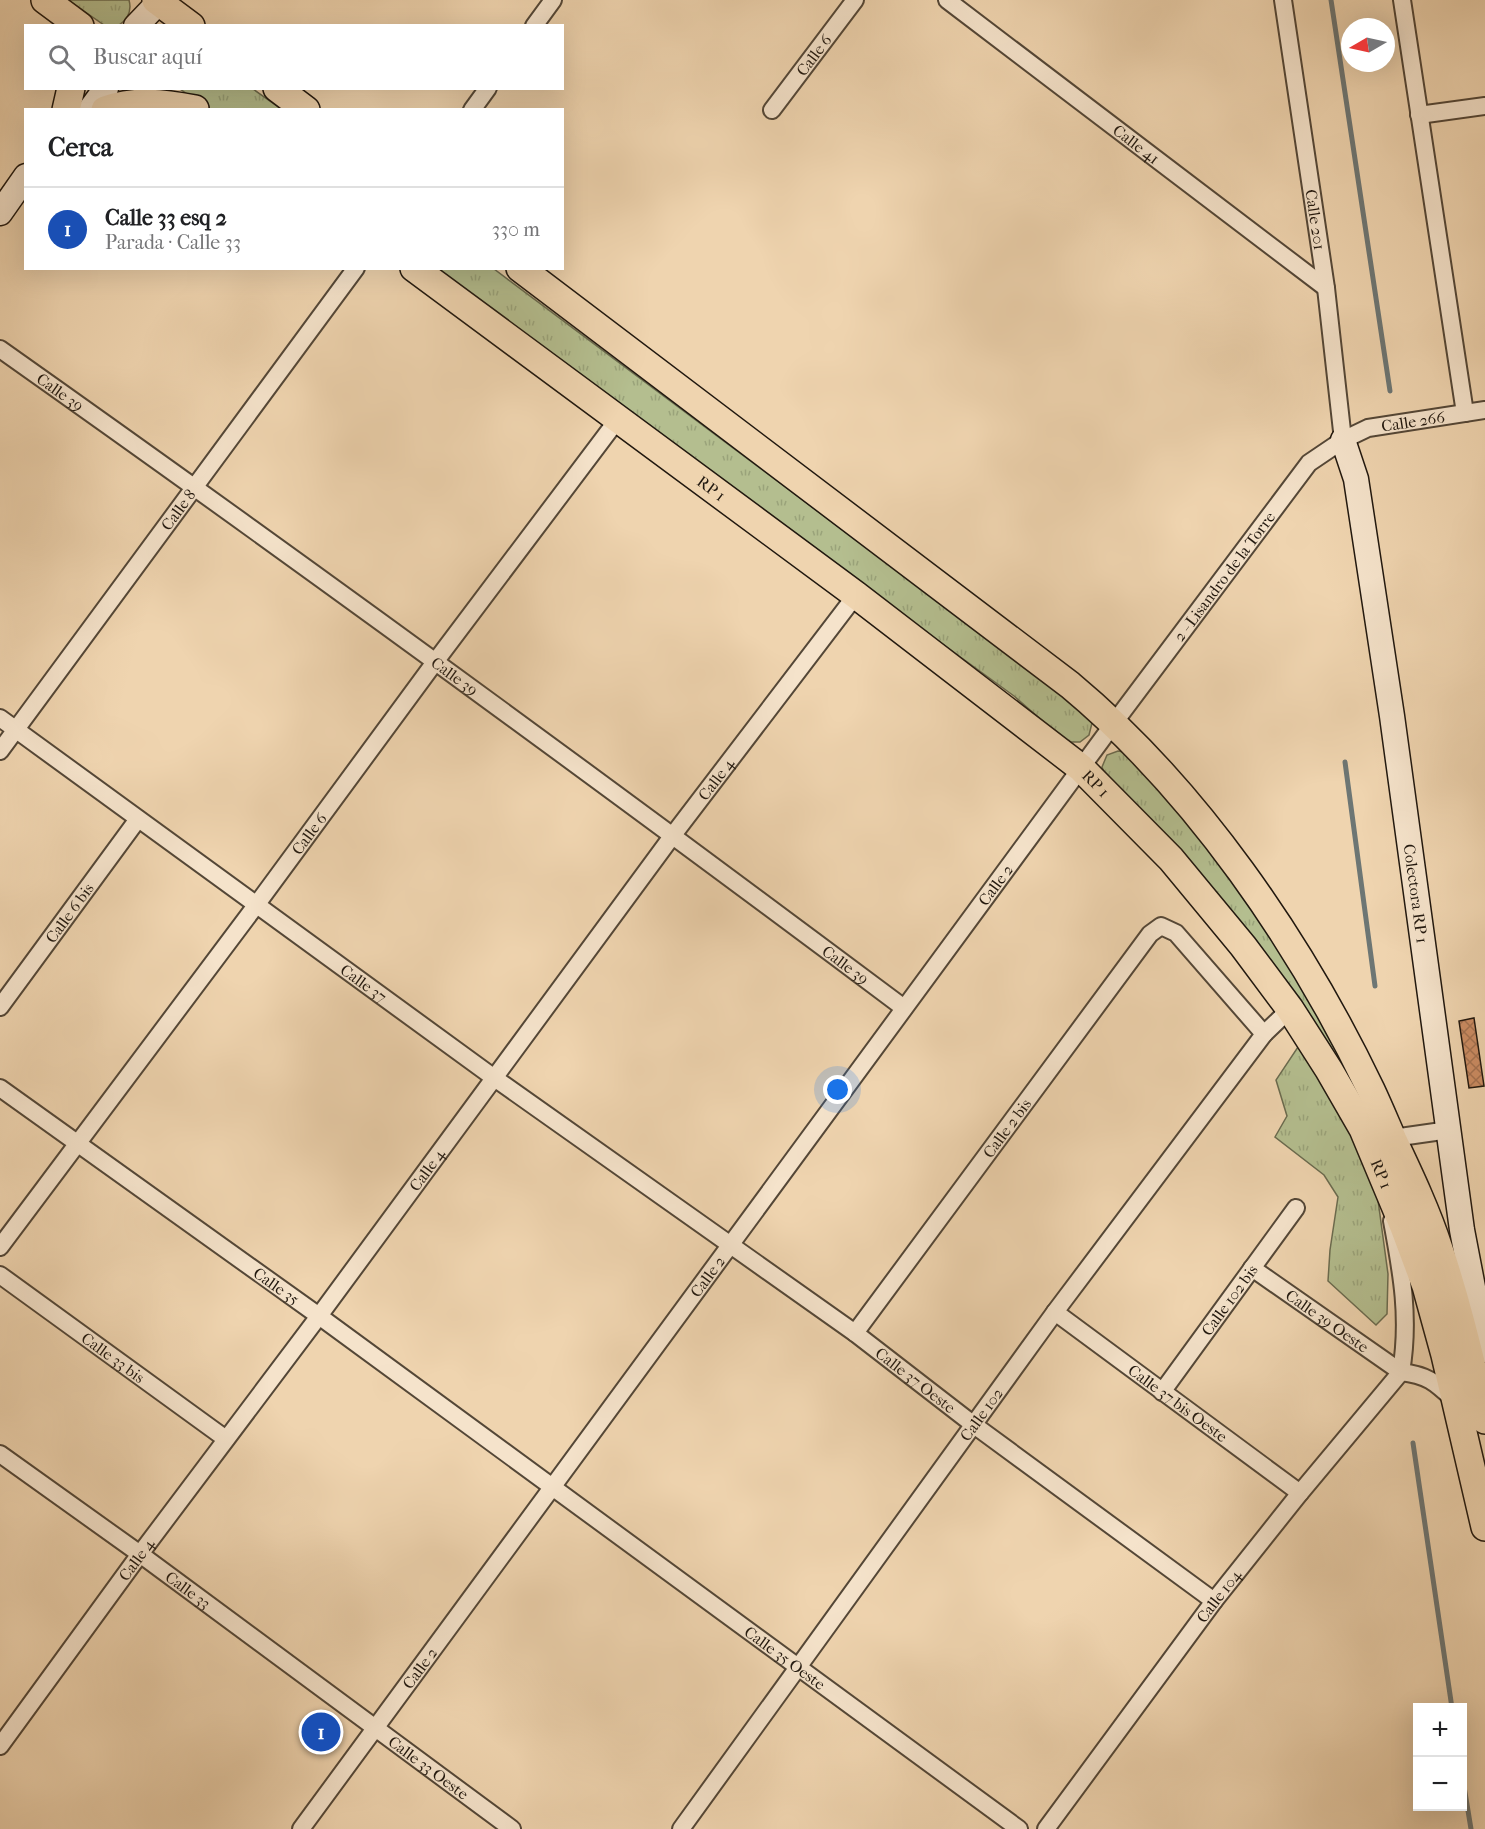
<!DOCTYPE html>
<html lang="es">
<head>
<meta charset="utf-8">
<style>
  body { margin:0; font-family:"IM FELL French Canon",serif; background:#f2f2f2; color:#202124 }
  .controls { position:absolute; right:18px; bottom:18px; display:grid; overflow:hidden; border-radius:0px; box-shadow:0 6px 24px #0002 }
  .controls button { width:54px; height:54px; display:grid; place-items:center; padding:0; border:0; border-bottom:2px solid #e0e0e0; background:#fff; color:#202124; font:30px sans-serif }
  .compass { position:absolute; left:1341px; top:18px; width:54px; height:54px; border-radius:50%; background:#fff; box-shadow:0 6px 24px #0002; rotate:261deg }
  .you { position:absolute; left:838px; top:1090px; width:21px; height:21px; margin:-15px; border:4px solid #fff; border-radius:50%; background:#1a73e8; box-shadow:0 0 0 9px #1a73e833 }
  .badge { display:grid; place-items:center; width:39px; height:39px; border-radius:50%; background:#8f2418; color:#fff; font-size:20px; font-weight:700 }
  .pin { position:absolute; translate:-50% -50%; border:3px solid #fff; box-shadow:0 2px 6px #0006 }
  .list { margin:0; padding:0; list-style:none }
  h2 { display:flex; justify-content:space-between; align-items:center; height:78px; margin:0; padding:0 24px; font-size:26px }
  h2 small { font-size:20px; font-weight:400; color:#757577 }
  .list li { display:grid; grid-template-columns:39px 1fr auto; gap:18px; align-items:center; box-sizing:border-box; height:84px; padding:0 24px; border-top:2px solid #e0e0e0 }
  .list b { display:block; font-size:22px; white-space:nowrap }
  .list p { margin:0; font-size:20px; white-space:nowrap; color:#757577 }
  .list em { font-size:20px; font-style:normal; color:#757577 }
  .icon { flex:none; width:33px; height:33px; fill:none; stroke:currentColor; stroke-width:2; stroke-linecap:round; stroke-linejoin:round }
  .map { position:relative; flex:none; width:1485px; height:1829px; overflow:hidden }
  .search { position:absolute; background:#fff; box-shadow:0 6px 24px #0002; left:24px; top:24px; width:540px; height:66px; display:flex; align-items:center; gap:15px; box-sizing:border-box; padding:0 21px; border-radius:0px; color:#757577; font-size:22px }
  .panel { position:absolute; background:#fff; box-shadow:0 6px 24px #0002; left:24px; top:108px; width:540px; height:162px; border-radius:0px }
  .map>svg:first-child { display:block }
  .park { fill:url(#park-tufts); stroke:#6a6b4f; stroke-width:1.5 }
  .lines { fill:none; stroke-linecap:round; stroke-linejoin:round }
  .stream { stroke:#6d7674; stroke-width:5 }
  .building { fill:url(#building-cross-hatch); stroke:#21180f; stroke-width:1.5 }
  .street-casing { stroke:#544737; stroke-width:20 }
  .secondary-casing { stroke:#21180f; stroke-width:27 }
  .primary-casing { stroke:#21180f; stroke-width:30 }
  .street { stroke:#f5e3cb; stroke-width:16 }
  .secondary { stroke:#f5e3cb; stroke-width:24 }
  .primary { stroke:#efd4af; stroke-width:27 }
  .labels { text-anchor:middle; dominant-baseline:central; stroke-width:4.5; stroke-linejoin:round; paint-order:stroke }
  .street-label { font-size:16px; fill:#21180f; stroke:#f5e3cb }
</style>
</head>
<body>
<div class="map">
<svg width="1485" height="1829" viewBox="0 0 1485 1829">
  <defs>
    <pattern id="park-tufts" width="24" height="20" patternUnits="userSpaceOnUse" patternTransform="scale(1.5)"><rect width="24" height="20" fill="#b4be8f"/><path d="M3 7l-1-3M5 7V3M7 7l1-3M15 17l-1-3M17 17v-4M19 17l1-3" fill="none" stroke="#9aa37a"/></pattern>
    <pattern id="building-cross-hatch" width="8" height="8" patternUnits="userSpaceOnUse" patternTransform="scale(1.5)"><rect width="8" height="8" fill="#cd8e65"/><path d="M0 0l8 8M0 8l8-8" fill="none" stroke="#a67352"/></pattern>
  </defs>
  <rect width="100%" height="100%" fill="#efd4af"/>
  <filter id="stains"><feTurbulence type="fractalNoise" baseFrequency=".00333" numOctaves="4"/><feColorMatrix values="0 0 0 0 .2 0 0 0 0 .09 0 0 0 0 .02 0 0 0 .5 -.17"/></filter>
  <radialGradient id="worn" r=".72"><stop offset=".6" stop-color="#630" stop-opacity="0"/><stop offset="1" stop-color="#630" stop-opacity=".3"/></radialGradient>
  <g class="park">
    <path d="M68,0H129C132,11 128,19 119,25H104Z"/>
    <polygon points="180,89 253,89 281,109 209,109"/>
    <polygon points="427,269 494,269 1086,712 1092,723 1089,735 1080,742 1067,742 1062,738 1014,696"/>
    <polygon points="1118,751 1124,752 1190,824 1267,926 1366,1102 1356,1110 1104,772 1102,767 1107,755"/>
    <polygon points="1304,1038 1356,1136 1377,1193 1388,1274 1387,1314 1376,1325 1328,1281 1330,1250 1338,1197 1324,1175 1275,1137 1287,1116 1276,1080"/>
  </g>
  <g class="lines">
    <g class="stream">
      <polyline points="1331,0 1390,391"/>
      <polyline points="1345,762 1375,986"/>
      <polyline points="1413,1443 1452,1708"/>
      <polyline points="1462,1774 1471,1829"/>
    </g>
  </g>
  <polygon class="building" points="1474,1018 1484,1086 1469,1088 1459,1021"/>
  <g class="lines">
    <g class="street-casing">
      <g id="street">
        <path id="s1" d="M947,0L1326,288"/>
        <path id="s2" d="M1283,0L1326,288L1343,440"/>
        <polyline points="1402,0 1465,413"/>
        <polyline points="534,26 553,0"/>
        <polyline points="472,110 488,88"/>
        <path id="s3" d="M772,110L855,0"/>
        <polyline points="1419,115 1485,106"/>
        <path id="s4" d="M0,349C304,564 606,785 904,1008"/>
        <path id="s5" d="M0,718L493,1077L855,1333L974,1425L1214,1601"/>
        <path id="s6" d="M0,751L356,268"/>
        <path id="s7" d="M0,1007L138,819"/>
        <path id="s8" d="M0,1088L319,1316L1019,1829"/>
        <polyline points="1385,1143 1393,1138 1449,1130"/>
        <path id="s9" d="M0,1247L257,904L435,662L618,419"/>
        <path id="s10" d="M1252,1268L1401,1372C1427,1375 1435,1382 1453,1399"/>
        <path id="s11" d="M0,1275L226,1439"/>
        <path id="s12" d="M1055,1312L1300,1493"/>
        <path id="s13" d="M855,1333L1150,934L1161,926L1176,933L1264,1034"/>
        <path id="s14" d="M1162,1392L1296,1208"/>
        <path id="s15" d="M0,1454L140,1554L512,1829"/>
        <path id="s16" d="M0,1746L140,1554L319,1316L673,835L856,595"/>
        <path id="s17" d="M301,1829L1114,723L1309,463L1343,440L1368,428L1485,410"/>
        <path id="s18" d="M681,1829L1055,1312L1264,1034L1290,1009"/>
        <path id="s19" d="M1046,1829L1214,1601L1300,1493L1401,1372C1410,1319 1402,1274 1392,1221"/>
      </g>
    </g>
    <g class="secondary-casing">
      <g id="secondary">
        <polyline points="136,26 159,2"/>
        <polyline points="90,110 106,88"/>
        <polyline points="0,213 26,176"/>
        <path id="s20" d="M1343,440L1356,479L1392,716L1462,1230L1485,1350"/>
      </g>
    </g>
    <g class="primary-casing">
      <g id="primary">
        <polyline points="45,0 80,26"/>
        <polyline points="156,0 191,26"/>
        <polyline points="277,88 306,110"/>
        <polyline points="66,110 71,88"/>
        <path d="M105,110C136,99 164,103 195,109"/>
        <path id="s21" d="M414,268L856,595L1081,768L1171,859L1243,946L1290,1009L1329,1070L1363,1129L1404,1227L1426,1286L1445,1355L1485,1527"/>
        <path d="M520,268L1070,685C1196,790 1300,942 1371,1090C1379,1107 1386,1124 1393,1140C1410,1176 1427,1212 1439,1249C1458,1305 1471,1363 1485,1420"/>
      </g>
    </g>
    <use href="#street" class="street"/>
    <use href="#secondary" class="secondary"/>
    <use href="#primary" class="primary"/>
  </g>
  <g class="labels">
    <g class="street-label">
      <text stroke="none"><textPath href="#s3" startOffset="69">Calle 6</textPath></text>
      <text stroke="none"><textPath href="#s1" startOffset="238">Calle 41</textPath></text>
      <text stroke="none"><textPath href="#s2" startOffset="222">Calle 201</textPath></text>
      <text stroke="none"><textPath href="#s4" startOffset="74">Calle 39</textPath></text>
      <text stroke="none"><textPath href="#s17" startOffset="1812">Calle 266</textPath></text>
      <text stroke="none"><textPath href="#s21" startOffset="370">RP 1</textPath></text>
      <text stroke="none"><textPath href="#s6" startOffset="300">Calle 8</textPath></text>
      <text stroke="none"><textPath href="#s17" startOffset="1556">2 - Lisandro de la Torre</textPath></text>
      <text stroke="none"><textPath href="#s4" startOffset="560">Calle 39</textPath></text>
      <text stroke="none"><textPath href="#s16" startOffset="1203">Calle 4</textPath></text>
      <text stroke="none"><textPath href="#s21" startOffset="855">RP 1</textPath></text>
      <text stroke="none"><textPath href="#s9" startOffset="516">Calle 6</textPath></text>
      <text stroke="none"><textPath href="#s17" startOffset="1172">Calle 2</textPath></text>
      <text stroke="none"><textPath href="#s20" startOffset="460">Colectora RP 1</textPath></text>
      <text stroke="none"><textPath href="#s7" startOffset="117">Calle 6 bis</textPath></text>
      <text stroke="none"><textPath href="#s4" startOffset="1046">Calle 39</textPath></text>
      <text stroke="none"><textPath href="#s5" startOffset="450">Calle 37</textPath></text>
      <text stroke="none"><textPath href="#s13" startOffset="255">Calle 2 bis</textPath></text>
      <text stroke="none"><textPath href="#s16" startOffset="717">Calle 4</textPath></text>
      <text stroke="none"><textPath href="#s21" startOffset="1342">RP 1</textPath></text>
      <text stroke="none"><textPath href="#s17" startOffset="686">Calle 2</textPath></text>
      <text stroke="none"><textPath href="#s8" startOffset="340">Calle 35</textPath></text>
      <text stroke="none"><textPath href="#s14" startOffset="114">Calle 102 bis</textPath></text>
      <text stroke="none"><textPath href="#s10" startOffset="92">Calle 39 Oeste</textPath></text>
      <text stroke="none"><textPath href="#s11" startOffset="140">Calle 33 bis</textPath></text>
      <text stroke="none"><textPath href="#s5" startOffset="1130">Calle 37 Oeste</textPath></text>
      <text stroke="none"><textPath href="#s12" startOffset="153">Calle 37 bis Oeste</textPath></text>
      <text stroke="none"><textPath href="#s18" startOffset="512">Calle 102</textPath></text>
      <text stroke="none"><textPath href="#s16" startOffset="231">Calle 4</textPath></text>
      <text stroke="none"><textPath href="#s15" startOffset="232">Calle 33</textPath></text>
      <text stroke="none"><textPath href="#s19" startOffset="290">Calle 104</textPath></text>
      <text stroke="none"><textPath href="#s8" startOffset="970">Calle 35 Oeste</textPath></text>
      <text stroke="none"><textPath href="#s17" startOffset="200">Calle 2</textPath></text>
      <text stroke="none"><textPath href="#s15" startOffset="531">Calle 33 Oeste</textPath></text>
    </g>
  </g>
  <rect width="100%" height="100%" filter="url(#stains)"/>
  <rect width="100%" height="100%" fill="url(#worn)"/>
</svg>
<div class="controls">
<button>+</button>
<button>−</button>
</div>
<svg class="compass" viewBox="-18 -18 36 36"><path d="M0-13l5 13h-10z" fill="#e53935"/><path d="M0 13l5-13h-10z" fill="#757577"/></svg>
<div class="you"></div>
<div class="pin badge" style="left:321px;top:1732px;background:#1a4fb4">1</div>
<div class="search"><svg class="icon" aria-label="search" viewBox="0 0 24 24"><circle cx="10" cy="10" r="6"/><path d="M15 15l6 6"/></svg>Buscar aquí</div>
<section class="panel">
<h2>Cerca<small></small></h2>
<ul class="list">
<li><span class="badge" style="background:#1a4fb4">1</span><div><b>Calle 33 esq 2</b><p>Parada · Calle 33</p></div><em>330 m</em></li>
</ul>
</section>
</div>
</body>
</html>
